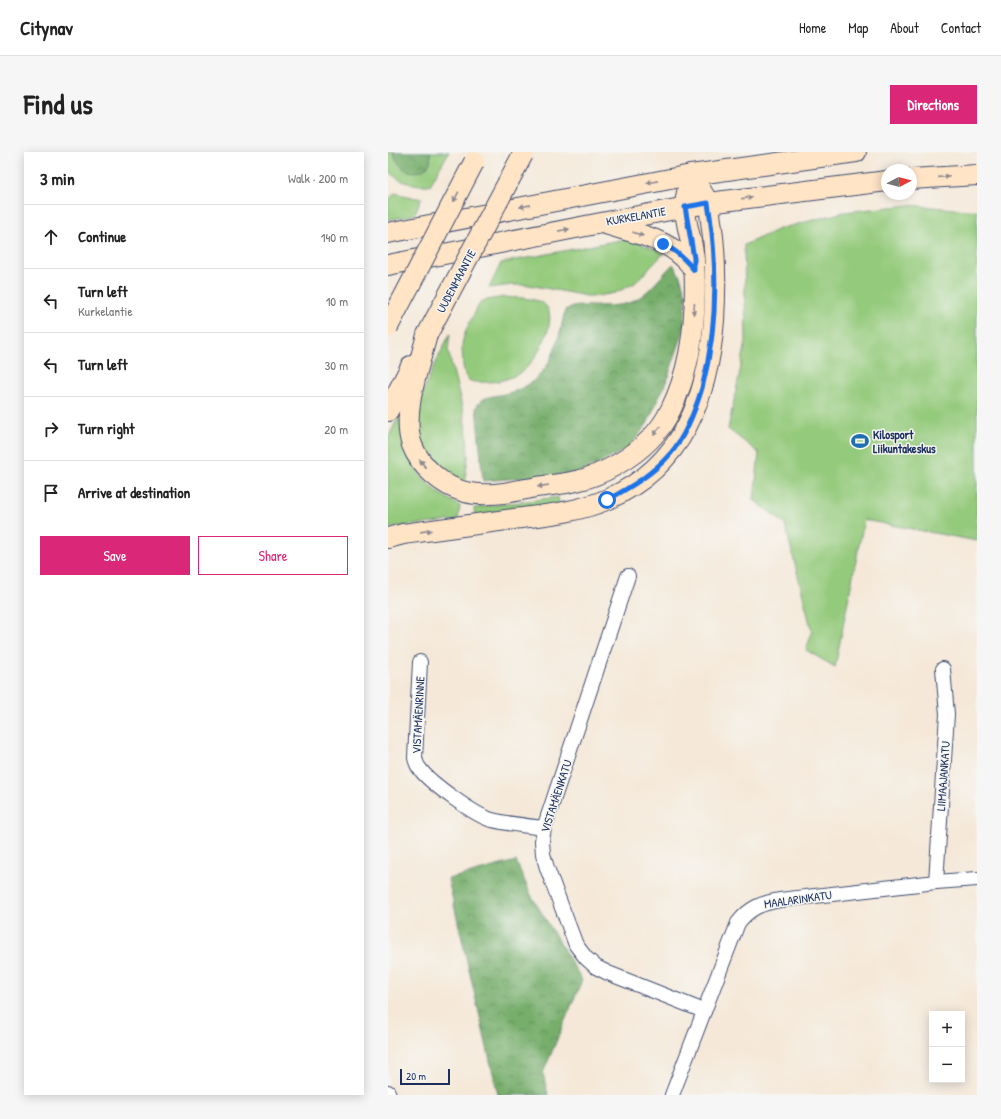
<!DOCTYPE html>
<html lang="en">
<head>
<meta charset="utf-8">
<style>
  body { margin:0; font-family:"Patrick Hand",sans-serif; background:#f6f6f6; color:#222 }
  .controls { position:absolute; right:12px; bottom:12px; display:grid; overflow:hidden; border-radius:0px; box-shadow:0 2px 10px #0003 }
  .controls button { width:36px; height:36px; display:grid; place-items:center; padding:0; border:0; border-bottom:1px solid #e0e0e0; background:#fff; color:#222; font:20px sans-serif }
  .compass { position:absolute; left:493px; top:12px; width:36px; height:36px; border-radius:50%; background:#fff; box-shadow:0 2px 10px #0003; rotate:83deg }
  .scale { position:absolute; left:12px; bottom:10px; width:50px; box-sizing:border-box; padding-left:4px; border:2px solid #1b2f5e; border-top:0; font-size:11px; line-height:14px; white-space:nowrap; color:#1b2f5e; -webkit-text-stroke:3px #f6f6f2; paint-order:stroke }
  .stop { position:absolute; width:12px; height:12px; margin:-9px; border:3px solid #1a73e8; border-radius:50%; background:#fff }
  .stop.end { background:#1a73e8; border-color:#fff; box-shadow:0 1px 4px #0008 }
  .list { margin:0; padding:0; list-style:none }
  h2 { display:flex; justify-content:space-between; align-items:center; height:52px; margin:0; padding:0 16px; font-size:17px }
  h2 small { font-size:13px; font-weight:400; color:#767676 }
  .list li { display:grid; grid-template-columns:26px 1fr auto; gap:12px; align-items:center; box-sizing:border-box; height:64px; padding:0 16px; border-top:1px solid #e0e0e0 }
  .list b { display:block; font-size:15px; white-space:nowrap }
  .list p { margin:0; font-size:13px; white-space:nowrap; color:#767676 }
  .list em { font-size:13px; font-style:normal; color:#767676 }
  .actions { display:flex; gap:8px; padding:12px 16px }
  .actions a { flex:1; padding:9px 0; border:1px solid #db2777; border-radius:0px; text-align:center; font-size:14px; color:#db2777 }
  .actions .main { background:#db2777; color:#fff }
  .icon { flex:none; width:22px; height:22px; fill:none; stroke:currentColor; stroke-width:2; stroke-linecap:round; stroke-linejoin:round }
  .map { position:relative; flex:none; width:589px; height:943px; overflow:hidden; border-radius:0px }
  header { display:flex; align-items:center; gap:24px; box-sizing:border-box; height:56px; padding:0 20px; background:#fff; border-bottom:1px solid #e0e0e0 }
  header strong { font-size:19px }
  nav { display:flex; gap:22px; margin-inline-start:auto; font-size:14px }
  .intro { display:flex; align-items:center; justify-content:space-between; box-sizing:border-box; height:96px; padding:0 24px }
  h1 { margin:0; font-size:28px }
  .button { padding:10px 18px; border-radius:0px; background:#db2777; color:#fff; font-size:14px; font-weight:700 }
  main { display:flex; gap:24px; padding:0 24px }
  aside { flex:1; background:#fff; border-radius:0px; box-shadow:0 2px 10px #0003 }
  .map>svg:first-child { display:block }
  .green { fill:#94ca7c; stroke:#587c6d }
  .forest { fill:url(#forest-crowns); stroke:#496e65 }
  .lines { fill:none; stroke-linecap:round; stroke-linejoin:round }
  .minor-casing { stroke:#3c4b70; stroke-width:16 }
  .secondary-casing { stroke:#3c4b70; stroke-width:22 }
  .minor { stroke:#fff; stroke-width:14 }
  .secondary { stroke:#ffe4c6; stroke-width:20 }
  .secondary-bridge-casing { stroke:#3c4b70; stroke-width:22; stroke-linecap:butt }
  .secondary-bridge { stroke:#ffe4c6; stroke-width:20 }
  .oneway { fill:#8d8a92 }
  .route { stroke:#1a73e8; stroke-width:5 }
  .labels { text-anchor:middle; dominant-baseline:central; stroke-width:3; stroke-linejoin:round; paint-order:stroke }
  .street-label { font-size:12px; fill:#1b2f5e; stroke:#f6f6f2 }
  .poi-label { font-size:12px; font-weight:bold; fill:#1b2f5e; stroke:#f6f6f2; text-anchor:start }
</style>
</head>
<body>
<header>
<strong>Citynav</strong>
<nav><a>Home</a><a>Map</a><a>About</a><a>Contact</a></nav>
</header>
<div class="intro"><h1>Find us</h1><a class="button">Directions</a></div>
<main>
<aside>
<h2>3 min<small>Walk · 200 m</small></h2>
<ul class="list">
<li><svg class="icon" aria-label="ahead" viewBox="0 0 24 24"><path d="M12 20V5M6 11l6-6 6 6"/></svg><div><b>Continue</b></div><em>140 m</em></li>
<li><svg class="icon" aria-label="left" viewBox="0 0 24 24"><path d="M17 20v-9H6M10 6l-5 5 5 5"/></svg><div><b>Turn left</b><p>Kurkelantie</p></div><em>10 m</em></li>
<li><svg class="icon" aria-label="left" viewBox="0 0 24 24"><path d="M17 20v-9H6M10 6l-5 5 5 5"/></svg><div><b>Turn left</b></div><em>30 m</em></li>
<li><svg class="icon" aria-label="right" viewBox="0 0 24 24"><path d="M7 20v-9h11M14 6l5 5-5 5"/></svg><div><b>Turn right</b></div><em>20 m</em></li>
<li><svg class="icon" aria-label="arrive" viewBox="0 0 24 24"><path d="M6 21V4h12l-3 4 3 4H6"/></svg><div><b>Arrive at destination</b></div></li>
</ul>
<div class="actions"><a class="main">Save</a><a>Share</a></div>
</aside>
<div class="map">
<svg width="589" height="943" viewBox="0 0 589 943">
  <defs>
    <pattern id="forest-crowns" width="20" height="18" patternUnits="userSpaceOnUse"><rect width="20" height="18" fill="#77ae6c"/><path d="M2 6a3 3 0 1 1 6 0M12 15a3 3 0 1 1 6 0" fill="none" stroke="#618e5c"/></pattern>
  </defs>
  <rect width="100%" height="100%" fill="#f6f6f2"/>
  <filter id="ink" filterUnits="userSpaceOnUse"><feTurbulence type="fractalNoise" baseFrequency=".025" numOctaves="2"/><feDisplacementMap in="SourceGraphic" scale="8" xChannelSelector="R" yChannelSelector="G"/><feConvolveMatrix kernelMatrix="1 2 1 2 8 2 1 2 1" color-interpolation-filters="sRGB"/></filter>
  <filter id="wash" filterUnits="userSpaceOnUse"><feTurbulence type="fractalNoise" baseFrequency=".012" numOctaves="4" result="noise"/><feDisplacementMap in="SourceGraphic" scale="16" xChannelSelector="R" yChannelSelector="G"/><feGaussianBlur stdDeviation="0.9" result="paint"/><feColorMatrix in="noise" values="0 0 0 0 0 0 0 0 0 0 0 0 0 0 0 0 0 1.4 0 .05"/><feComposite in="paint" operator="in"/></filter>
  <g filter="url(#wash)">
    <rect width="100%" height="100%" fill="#f5e8d8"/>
    <g class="green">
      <path d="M0,0H5C10,12 20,23 34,18C38,17 41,14 42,10C42,7 42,3 42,0H61L42,33C24,33 14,32 0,19Z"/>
      <polygon points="7,41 28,46 34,46 26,63 0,68 0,48"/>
      <polygon points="521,53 589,59 589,389 476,368 447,515 418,498 424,480 397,372 366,348 371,301 340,277 358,190 356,93 391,77 456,60"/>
      <polygon points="232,88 244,88 276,101 247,131 227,141 204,145 141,133 124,133 101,136 113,111"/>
      <path d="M116,145C127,146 148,145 157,153C172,167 148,209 136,218C125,226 112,230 99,230C81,231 77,230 75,212C75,204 73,196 75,188C78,175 87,161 93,149Z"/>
      <path d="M62,182L60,198L75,259L79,285L80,306L76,333C67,327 55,321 48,313C31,294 25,269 33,244C36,236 40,229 43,221C49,208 55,195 62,182Z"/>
      <polygon points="11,264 28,317 37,329 51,341 72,354 70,368 0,376 0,286"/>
      <polygon points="170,345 172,355 87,366 86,356"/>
    </g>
    <g class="forest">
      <path d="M5,0H42C42,4 43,9 41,12C36,21 22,22 15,16C10,12 8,6 5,0Z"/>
      <path d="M285,112L292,124L298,143L296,178L279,228L259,272L241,296L196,319L172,323L95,329L88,255C90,253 92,249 94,248C99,244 114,243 120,241C162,230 169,196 177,158C191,149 225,158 243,150C260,143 272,125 285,112Z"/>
      <polygon points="128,709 143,743 194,828 155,921 160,943 110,943 60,727"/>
    </g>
  </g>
  <g filter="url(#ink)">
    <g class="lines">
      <g class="minor-casing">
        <g id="minor">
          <polyline points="240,424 156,676 154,689 155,702 159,716 188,793 198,806 208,815 220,821 316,859"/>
          <path d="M32,510L27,606C28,610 29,614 32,617C42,631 88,664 104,668C121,672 139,674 156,676"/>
          <polyline points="548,730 559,562 555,517"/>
          <polyline points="0,940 1,943"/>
          <path d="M284,943L350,771C361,756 374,751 392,748L548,730L589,727"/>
        </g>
      </g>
      <g class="secondary-casing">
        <g id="secondary">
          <polyline points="523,27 589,23"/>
          <path d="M217,72C243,80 276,86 296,106C300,109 303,114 306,118"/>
          <polyline points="0,81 303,23 468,0"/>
          <polyline points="0,113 213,71 320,51 499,29"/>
          <path d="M39,183C31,214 13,262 24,293C32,314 54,334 77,340C100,346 126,339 149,335C162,333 176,332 188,329C202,326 216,320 228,313C251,300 272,281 283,257C305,212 309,157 306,108C305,91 297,72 297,55C297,45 301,33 303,23"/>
          <polyline points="0,259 23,214"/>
          <path d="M0,386L15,382C52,377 89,372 126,367C157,363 191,360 220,347C295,314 320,245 326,168C328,135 328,102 323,69C322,63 322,56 320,51C316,41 308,32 303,23"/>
        </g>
      </g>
      <use href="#minor" class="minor"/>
      <use href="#secondary" class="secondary"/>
      <g class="secondary-bridge-casing">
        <g id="secondary-bridge">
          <polyline points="0,175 86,10"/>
          <polyline points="39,183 135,2"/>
        </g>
      </g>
      <use href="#secondary-bridge" class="secondary-bridge"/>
    </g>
    <defs><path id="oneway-solid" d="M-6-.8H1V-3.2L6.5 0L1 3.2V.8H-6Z"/></defs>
    <g class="oneway">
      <use href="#oneway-solid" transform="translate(556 25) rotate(-4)"/>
      <use href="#oneway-solid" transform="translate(264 30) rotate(169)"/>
      <use href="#oneway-solid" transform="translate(68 45) rotate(117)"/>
      <use href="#oneway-solid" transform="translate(359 46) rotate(-7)"/>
      <use href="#oneway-solid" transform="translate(137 54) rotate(169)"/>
      <use href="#oneway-solid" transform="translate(176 78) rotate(-11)"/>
      <use href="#oneway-solid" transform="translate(250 82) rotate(20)"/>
      <use href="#oneway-solid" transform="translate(306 157) rotate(95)"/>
      <use href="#oneway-solid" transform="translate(269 279) rotate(128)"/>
      <use href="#oneway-solid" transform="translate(35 312) rotate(-127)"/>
      <use href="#oneway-solid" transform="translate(155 334) rotate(171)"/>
      <use href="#oneway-solid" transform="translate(38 379) rotate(-8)"/>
    </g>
  </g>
  <g class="lines" filter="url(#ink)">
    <path class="route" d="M219,348C243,335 265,322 283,301C298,283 307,259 314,236C330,175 330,113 320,51L297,55L306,106V118C297,107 288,98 275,92"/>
  </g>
  <defs>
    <g id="stadium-bare" transform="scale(1.38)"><path d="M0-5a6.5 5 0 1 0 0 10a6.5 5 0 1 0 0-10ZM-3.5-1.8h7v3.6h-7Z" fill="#1f6fb2" stroke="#f6f6f2" stroke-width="2.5" paint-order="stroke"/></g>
  </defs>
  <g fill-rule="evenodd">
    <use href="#stadium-bare" x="472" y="289"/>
  </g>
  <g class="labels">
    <g class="street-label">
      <text transform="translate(248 64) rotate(-10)">KURKELANTIE</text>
      <text transform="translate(68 129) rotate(-62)">UUDENMAANTIE</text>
      <text transform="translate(30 563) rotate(-87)">VISTAMÄENRINNE</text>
      <text transform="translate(555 624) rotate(-86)">LIIMAAJANKATU</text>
      <text transform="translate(168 644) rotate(-72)">VISTAMÄENKATU</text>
      <text transform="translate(410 747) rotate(-8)">MAALARINKATU</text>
    </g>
    <g class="poi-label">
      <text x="485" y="282">Kilosport<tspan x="485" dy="14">Liikuntakeskus</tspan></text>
    </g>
  </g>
</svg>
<div class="controls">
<button>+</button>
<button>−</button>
</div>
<svg class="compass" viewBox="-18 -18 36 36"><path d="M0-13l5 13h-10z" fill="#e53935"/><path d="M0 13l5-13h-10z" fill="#767676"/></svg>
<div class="scale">20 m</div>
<div class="stop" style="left:219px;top:348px"></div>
<div class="stop end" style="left:275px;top:92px"></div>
</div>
</main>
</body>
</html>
